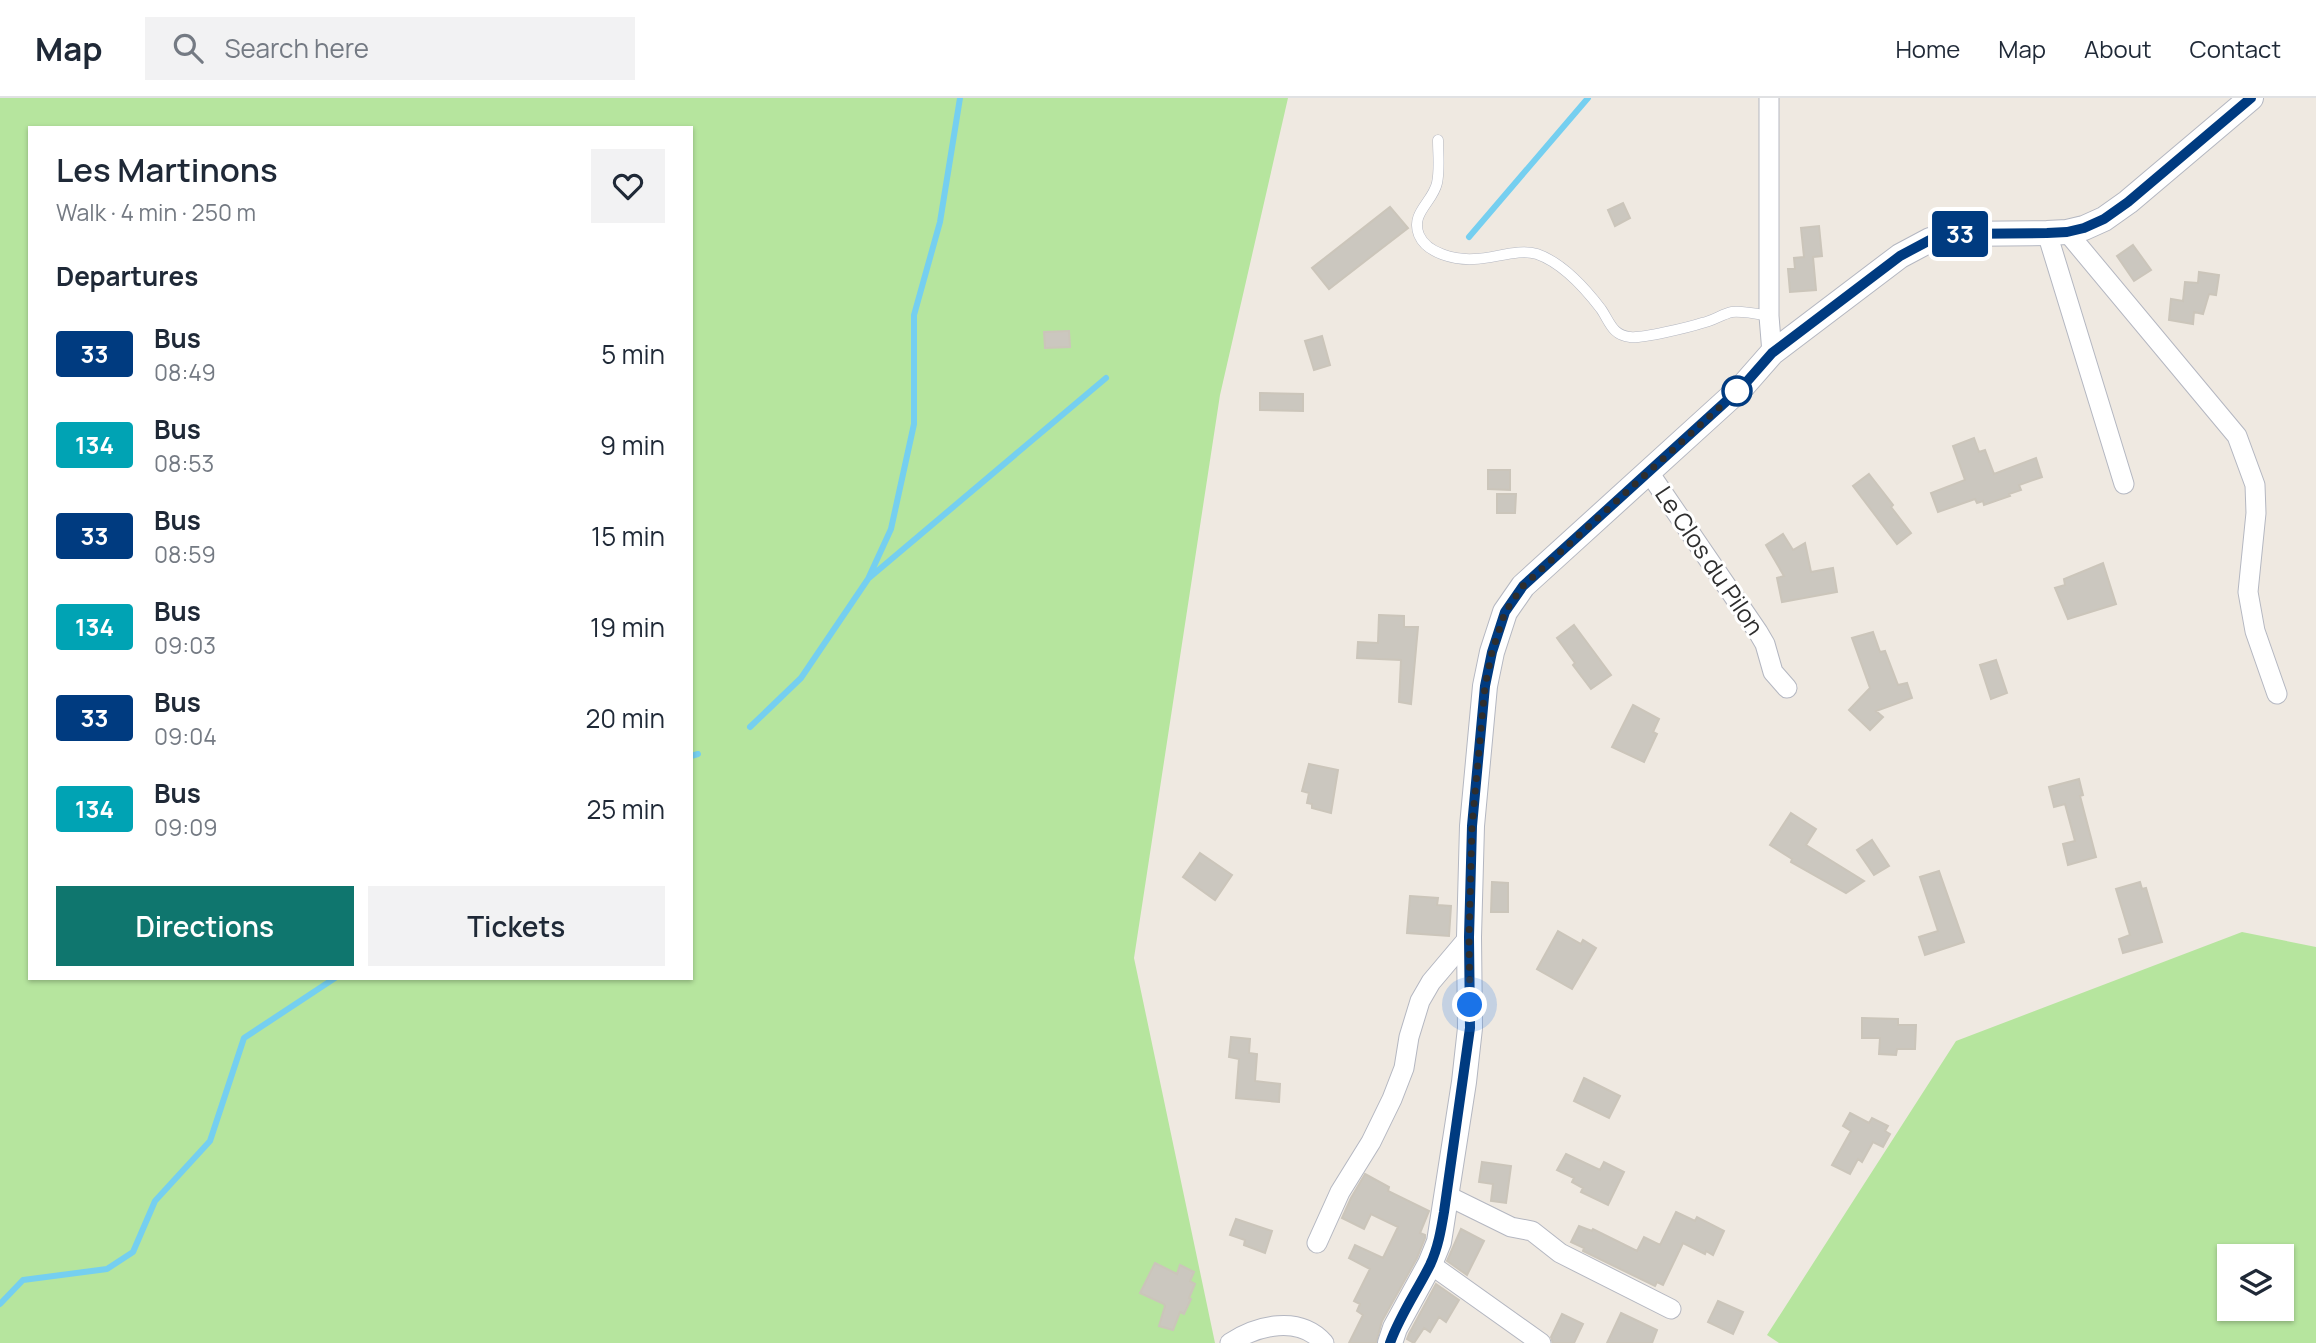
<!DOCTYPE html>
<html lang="en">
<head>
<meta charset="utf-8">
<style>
	body { margin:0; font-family:Manrope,sans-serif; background:#f2f2f3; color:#1f2937; height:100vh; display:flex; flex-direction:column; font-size:26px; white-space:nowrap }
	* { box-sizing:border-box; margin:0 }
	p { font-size:23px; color:#747a83 }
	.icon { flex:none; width:38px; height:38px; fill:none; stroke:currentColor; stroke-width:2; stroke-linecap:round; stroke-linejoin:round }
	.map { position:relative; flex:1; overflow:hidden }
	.sheet { position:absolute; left:28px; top:28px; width:665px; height:854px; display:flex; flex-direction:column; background:#fff; border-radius:0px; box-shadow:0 2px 5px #0004 }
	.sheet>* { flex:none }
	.badge { padding:0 14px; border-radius:5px; font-size:24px; line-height:46px }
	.fabs { position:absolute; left:2217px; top:1146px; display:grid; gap:14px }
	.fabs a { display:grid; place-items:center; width:77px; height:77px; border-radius:0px; background:#fff; box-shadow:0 2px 5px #0004; font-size:35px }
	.you { position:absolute; width:35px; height:35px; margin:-18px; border:5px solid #fff; border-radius:50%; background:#1a73e8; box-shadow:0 0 0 10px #1a73e833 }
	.map>.badge { position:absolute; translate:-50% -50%; box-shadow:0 0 0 4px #fff }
	h2 { padding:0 28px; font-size:26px; line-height:63px }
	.round { display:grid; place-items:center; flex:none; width:74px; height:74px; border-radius:0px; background:#f2f2f3 }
	.overview { display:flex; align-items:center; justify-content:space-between; height:119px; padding:0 28px }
	h1 { font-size:33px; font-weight:600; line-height:52px }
	.action { display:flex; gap:14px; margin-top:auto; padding:14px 28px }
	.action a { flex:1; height:80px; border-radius:0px; background:#0f766e; color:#fff; font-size:28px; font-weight:600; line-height:80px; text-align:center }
	.action a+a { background:#f2f2f3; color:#1f2937 }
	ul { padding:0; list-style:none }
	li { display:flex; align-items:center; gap:21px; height:91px; padding:0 28px }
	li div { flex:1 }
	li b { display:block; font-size:26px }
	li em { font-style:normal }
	li .badge { min-width:77px; font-weight:700; text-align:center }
	header { display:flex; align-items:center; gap:42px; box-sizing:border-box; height:98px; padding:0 35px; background:#fff; border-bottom:2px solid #e0e1e3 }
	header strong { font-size:33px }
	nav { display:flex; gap:38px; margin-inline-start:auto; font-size:24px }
	.search { width:490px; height:63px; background:#f2f2f3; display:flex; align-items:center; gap:18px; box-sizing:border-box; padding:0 24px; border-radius:0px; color:#747a83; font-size:26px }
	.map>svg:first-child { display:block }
</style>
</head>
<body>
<header>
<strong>Map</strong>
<div class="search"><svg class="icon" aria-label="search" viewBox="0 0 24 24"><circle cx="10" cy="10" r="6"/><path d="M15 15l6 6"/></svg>Search here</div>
<nav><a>Home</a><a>Map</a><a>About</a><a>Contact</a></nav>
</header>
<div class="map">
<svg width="2316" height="1245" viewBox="0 0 2316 1245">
	<rect width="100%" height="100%" fill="#efe9e1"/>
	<!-- green -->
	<path fill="#b6e59e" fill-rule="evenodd" d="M 0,0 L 1288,0 L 1220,297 L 1134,860 L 1215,1245 L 0,1245 ZM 30,30 L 691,30 L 691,880 L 30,880 Z
		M 2242,834 L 2316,849 L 2316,1245 L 1779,1245 L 1767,1237 L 1956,943 ZM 2230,1158 L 2282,1158 L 2282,1211 L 2230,1211 Z"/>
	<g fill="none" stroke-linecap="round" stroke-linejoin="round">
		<!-- stream -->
		<path stroke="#75cff0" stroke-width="6" d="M 1469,139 L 1588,0
			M 869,480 L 1106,280
			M 750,629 L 801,580 L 868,481 L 891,431 L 914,326 L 914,217 L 940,124 L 960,0
			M 691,658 L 698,656
			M 0,1206 L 23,1182 L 107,1171 L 133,1154 L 155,1103 L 210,1043 L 244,940 L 335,880"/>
	</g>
	<!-- building -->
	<path fill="#cbc7bf" stroke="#cbc5ba" stroke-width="2" d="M 1623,105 L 1630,120 L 1615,128 L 1608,112 Z
		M 1390,109 L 1408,130 L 1329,191 L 1312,170 Z
		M 1819,128 L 1822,158 L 1813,159 L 1816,192 L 1790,194 L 1788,171 L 1795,171 L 1794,160 L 1804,159 L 1801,130 Z
		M 2133,147 L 2151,172 L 2134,183 L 2117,158 Z
		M 2199,174 L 2219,177 L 2216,197 L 2209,196 L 2203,216 L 2194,214 L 2193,226 L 2169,222 L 2171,201 L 2183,203 L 2185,184 L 2198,185 Z
		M 1069,233 L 1070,249 L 1045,250 L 1044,234 Z
		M 1322,238 L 1330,267 L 1314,272 L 1305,243 Z
		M 1260,295 L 1303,296 L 1303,313 L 1260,312 Z
		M 1974,340 L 1979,354 L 1985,352 L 1994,376 L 2036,360 L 2042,379 L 2019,387 L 2021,392 L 2009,396 L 2010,398 L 1984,407 L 1983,403 L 1977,405 L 1975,401 L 1938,414 L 1931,395 L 1965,382 L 1953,348 Z
		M 1488,372 L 1510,372 L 1510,392 L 1488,391 Z
		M 1869,376 L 1893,407 L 1891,409 L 1911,435 L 1897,446 L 1853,388 Z
		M 1497,396 L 1516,396 L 1515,415 L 1497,415 Z
		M 1783,436 L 1793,452 L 1805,445 L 1811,474 L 1833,470 L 1837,494 L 1782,504 L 1777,480 L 1784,478 L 1766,447 Z
		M 2103,465 L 2116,506 L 2068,521 L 2055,490 L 2065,487 L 2064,481 Z
		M 1379,517 L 1404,518 L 1404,529 L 1418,529 L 1411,606 L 1399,604 L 1401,562 L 1357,560 L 1358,544 L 1378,545 Z
		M 1574,527 L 1611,577 L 1591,591 L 1573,567 L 1575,565 L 1557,540 Z
		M 1873,534 L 1880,554 L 1885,553 L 1898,587 L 1907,585 L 1912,600 L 1876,613 L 1883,619 L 1870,632 L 1849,612 L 1870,590 L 1852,540 Z
		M 1996,562 L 2007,595 L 1991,601 L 1980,567 Z
		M 1633,607 L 1659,621 L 1653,634 L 1657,636 L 1644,664 L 1612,649 Z
		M 1309,666 L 1338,672 L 1331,715 L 1312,710 L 1312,706 L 1307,705 L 1309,695 L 1302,693 Z
		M 2079,681 L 2083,697 L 2080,698 L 2096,759 L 2068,767 L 2063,746 L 2075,743 L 2065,706 L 2054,709 L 2049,689 Z
		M 1791,715 L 1816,731 L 1806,747 L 1864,783 L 1846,795 L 1791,764 L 1792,761 L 1770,747 Z
		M 1872,742 L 1889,768 L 1874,777 L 1857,752 Z
		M 1200,755 L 1232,777 L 1215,802 L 1183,779 Z
		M 1939,773 L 1964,844 L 1925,857 L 1919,839 L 1938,833 L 1920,779 Z
		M 1492,784 L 1508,785 L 1508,814 L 1491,814 Z
		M 2140,784 L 2142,791 L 2146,790 L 2162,844 L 2123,855 L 2119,841 L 2130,837 L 2116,791 Z
		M 1410,798 L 1438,800 L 1437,807 L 1451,808 L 1449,838 L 1407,835 Z
		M 1558,833 L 1581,846 L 1583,842 L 1596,850 L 1572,891 L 1537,871 Z
		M 1862,920 L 1898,921 L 1898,927 L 1916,927 L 1915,951 L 1897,951 L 1896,957 L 1879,956 L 1880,940 L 1862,940 Z
		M 1231,939 L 1250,941 L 1249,955 L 1257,956 L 1255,983 L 1280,986 L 1279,1004 L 1236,1000 L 1239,961 L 1229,959 Z
		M 1584,980 L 1620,998 L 1609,1020 L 1574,1003 Z
		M 1850,1015 L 1869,1025 L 1872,1020 L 1888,1028 L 1885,1033 L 1890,1036 L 1883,1049 L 1873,1044 L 1862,1064 L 1858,1061 L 1850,1076 L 1832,1067 L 1851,1033 L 1843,1028 Z
		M 1566,1056 L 1600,1072 L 1604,1064 L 1624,1074 L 1608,1107 L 1581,1094 L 1583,1090 L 1572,1084 L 1574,1080 L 1557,1072 Z
		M 1482,1064 L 1511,1068 L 1506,1105 L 1491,1103 L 1493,1086 L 1479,1084 Z
		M 1365,1076 L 1389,1089 L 1388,1093 L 1429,1113 L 1420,1135 L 1425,1137 L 1425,1140 L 1417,1160 L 1382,1223 L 1376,1245 L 1349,1245 L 1363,1217 L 1357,1213 L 1360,1206 L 1354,1203 L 1370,1171 L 1349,1160 L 1355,1147 L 1383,1160 L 1398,1129 L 1371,1116 L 1364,1131 L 1342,1120 L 1351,1100 Z
		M 1676,1114 L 1695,1123 L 1697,1119 L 1724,1133 L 1713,1157 L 1706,1153 L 1705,1156 L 1683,1145 L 1663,1187 L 1657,1184 L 1655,1188 L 1583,1153 L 1584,1150 L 1571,1144 L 1579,1128 L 1592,1133 L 1593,1131 L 1637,1153 L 1644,1139 L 1660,1147 Z
		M 1236,1121 L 1272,1133 L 1265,1155 L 1244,1147 L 1245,1142 L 1230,1137 Z
		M 1461,1131 L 1484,1143 L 1467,1177 L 1447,1163 Z
		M 1155,1165 L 1177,1176 L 1180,1167 L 1194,1174 L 1190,1183 L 1195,1186 L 1189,1200 L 1191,1201 L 1184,1216 L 1180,1214 L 1173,1232 L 1159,1228 L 1165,1208 L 1164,1206 L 1140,1195 Z
		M 1436,1186 L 1459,1202 L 1446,1224 L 1439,1219 L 1430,1234 L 1424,1230 L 1414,1245 L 1407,1241 L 1409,1236 Z
		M 1718,1203 L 1743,1214 L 1733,1236 L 1708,1224 Z
		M 1621,1215 L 1657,1232 L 1652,1245 L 1607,1245 Z
		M 1562,1216 L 1583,1226 L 1574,1245 L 1553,1245 L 1551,1239 Z"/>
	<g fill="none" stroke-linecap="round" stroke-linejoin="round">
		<!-- service casing -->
		<g stroke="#b4b7c1" stroke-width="11">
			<path id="service" d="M 1438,42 C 1438,56 1440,71 1437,85 C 1433,104 1410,115 1419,137 C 1427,156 1456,162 1474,161 C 1494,161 1518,150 1537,156 C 1563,165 1585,190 1601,211 C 1610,224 1612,237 1630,239 C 1640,241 1690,229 1702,225 C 1713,223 1722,216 1732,214 C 1744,213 1758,216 1769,218"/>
		</g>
		<!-- minor casing -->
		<g stroke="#b4b7c1" stroke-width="21">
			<path id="minor" d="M 1769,0 L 1769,218 L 1772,255
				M 2067,134 L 2237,338 L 2255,387 L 2256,415 L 2248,494 L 2255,533 L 2277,596
				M 2047,135 L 2124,386
				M 1648,373 L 1758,534 L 1765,546 L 1773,574 L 1787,590
				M 1446,1097 L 1511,1129 L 1532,1133 L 1560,1155 L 1671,1211
				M 1317,1145 L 1340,1094 L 1371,1044 L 1392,1001 L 1404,970 L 1409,939 L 1420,903 L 1431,884 L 1469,839
				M 1430,1166 L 1541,1245
				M 1230,1245 C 1258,1227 1299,1217 1324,1245"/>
		</g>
		<!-- tertiary casing -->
		<g stroke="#b4b7c1" stroke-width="26">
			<path id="tertiary" d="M 1390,1245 L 1395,1230 L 1430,1166 L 1439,1144 L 1464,984 L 1470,930 L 1469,839 L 1472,728 L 1485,588 L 1492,554 L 1505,514 L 1523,488 L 1743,288 L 1772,255 L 1900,158 L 1930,142 L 1952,136 L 2047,135 L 2067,134 L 2084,130 L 2104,121 L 2128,104 L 2251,0"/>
		</g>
		<!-- service -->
		<use href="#service" stroke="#fff" stroke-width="10"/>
		<!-- minor -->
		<use href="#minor" stroke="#fff" stroke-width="19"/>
		<!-- tertiary -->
		<use href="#tertiary" stroke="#fff" stroke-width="24"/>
	</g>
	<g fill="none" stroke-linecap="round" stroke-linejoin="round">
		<!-- line casing -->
		<g stroke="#fff" stroke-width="16">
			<path id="line" d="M 1390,1245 C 1400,1217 1417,1193 1430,1167 C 1438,1150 1441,1132 1444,1114 L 1470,930 L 1469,839 L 1472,728 L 1485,588 L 1492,554 L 1505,514 L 1523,488 L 1743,288 L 1772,255 L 1900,158 L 1930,142 L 1952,136 L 2047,135 L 2067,134 L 2084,130 L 2104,121 L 2128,104 L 2251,0"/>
		</g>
		<!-- line -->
		<use href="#line" stroke="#003b80" stroke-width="10"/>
		<!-- walk -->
		<path stroke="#2e2e2e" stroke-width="7" stroke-dasharray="0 12.6" d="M 1470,907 L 1469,839 L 1472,728 L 1485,588 L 1492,554 L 1505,514 L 1523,488 L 1743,288 L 1737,293"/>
	</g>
	<!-- markers -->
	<circle fill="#fff" stroke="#003b80" stroke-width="3.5" cx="1737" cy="293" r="14"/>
	<g text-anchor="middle" stroke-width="6" stroke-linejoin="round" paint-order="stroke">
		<!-- street labels -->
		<g font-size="24" fill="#2e2e2e" stroke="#fff">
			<text transform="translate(1709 463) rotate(56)" y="8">Le Clos du Pilon</text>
		</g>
	</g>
</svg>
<div class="fabs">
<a><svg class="icon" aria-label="layers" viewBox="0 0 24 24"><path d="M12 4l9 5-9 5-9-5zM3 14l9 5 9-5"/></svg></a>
</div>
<div class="you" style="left:1470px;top:907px"></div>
<b class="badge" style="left:1960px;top:136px;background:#003b80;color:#fff">33</b>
<section class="sheet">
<div class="overview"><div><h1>Les Martinons</h1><p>Walk · 4 min · 250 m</p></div><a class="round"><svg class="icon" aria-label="heart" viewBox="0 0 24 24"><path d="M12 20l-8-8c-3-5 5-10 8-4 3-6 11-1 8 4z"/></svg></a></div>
<h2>Departures</h2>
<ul>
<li><span class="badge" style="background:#003b80;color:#fff">33</span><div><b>Bus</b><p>08:49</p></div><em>5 min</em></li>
<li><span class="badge" style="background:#00a3b4;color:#fff">134</span><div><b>Bus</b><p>08:53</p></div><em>9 min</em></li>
<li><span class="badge" style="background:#003b80;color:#fff">33</span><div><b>Bus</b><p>08:59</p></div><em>15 min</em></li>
<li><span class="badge" style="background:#00a3b4;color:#fff">134</span><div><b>Bus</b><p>09:03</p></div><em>19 min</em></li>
<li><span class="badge" style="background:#003b80;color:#fff">33</span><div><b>Bus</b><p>09:04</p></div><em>20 min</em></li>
<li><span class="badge" style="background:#00a3b4;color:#fff">134</span><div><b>Bus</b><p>09:09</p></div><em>25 min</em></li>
</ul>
<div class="action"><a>Directions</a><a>Tickets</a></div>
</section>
</div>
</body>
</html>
